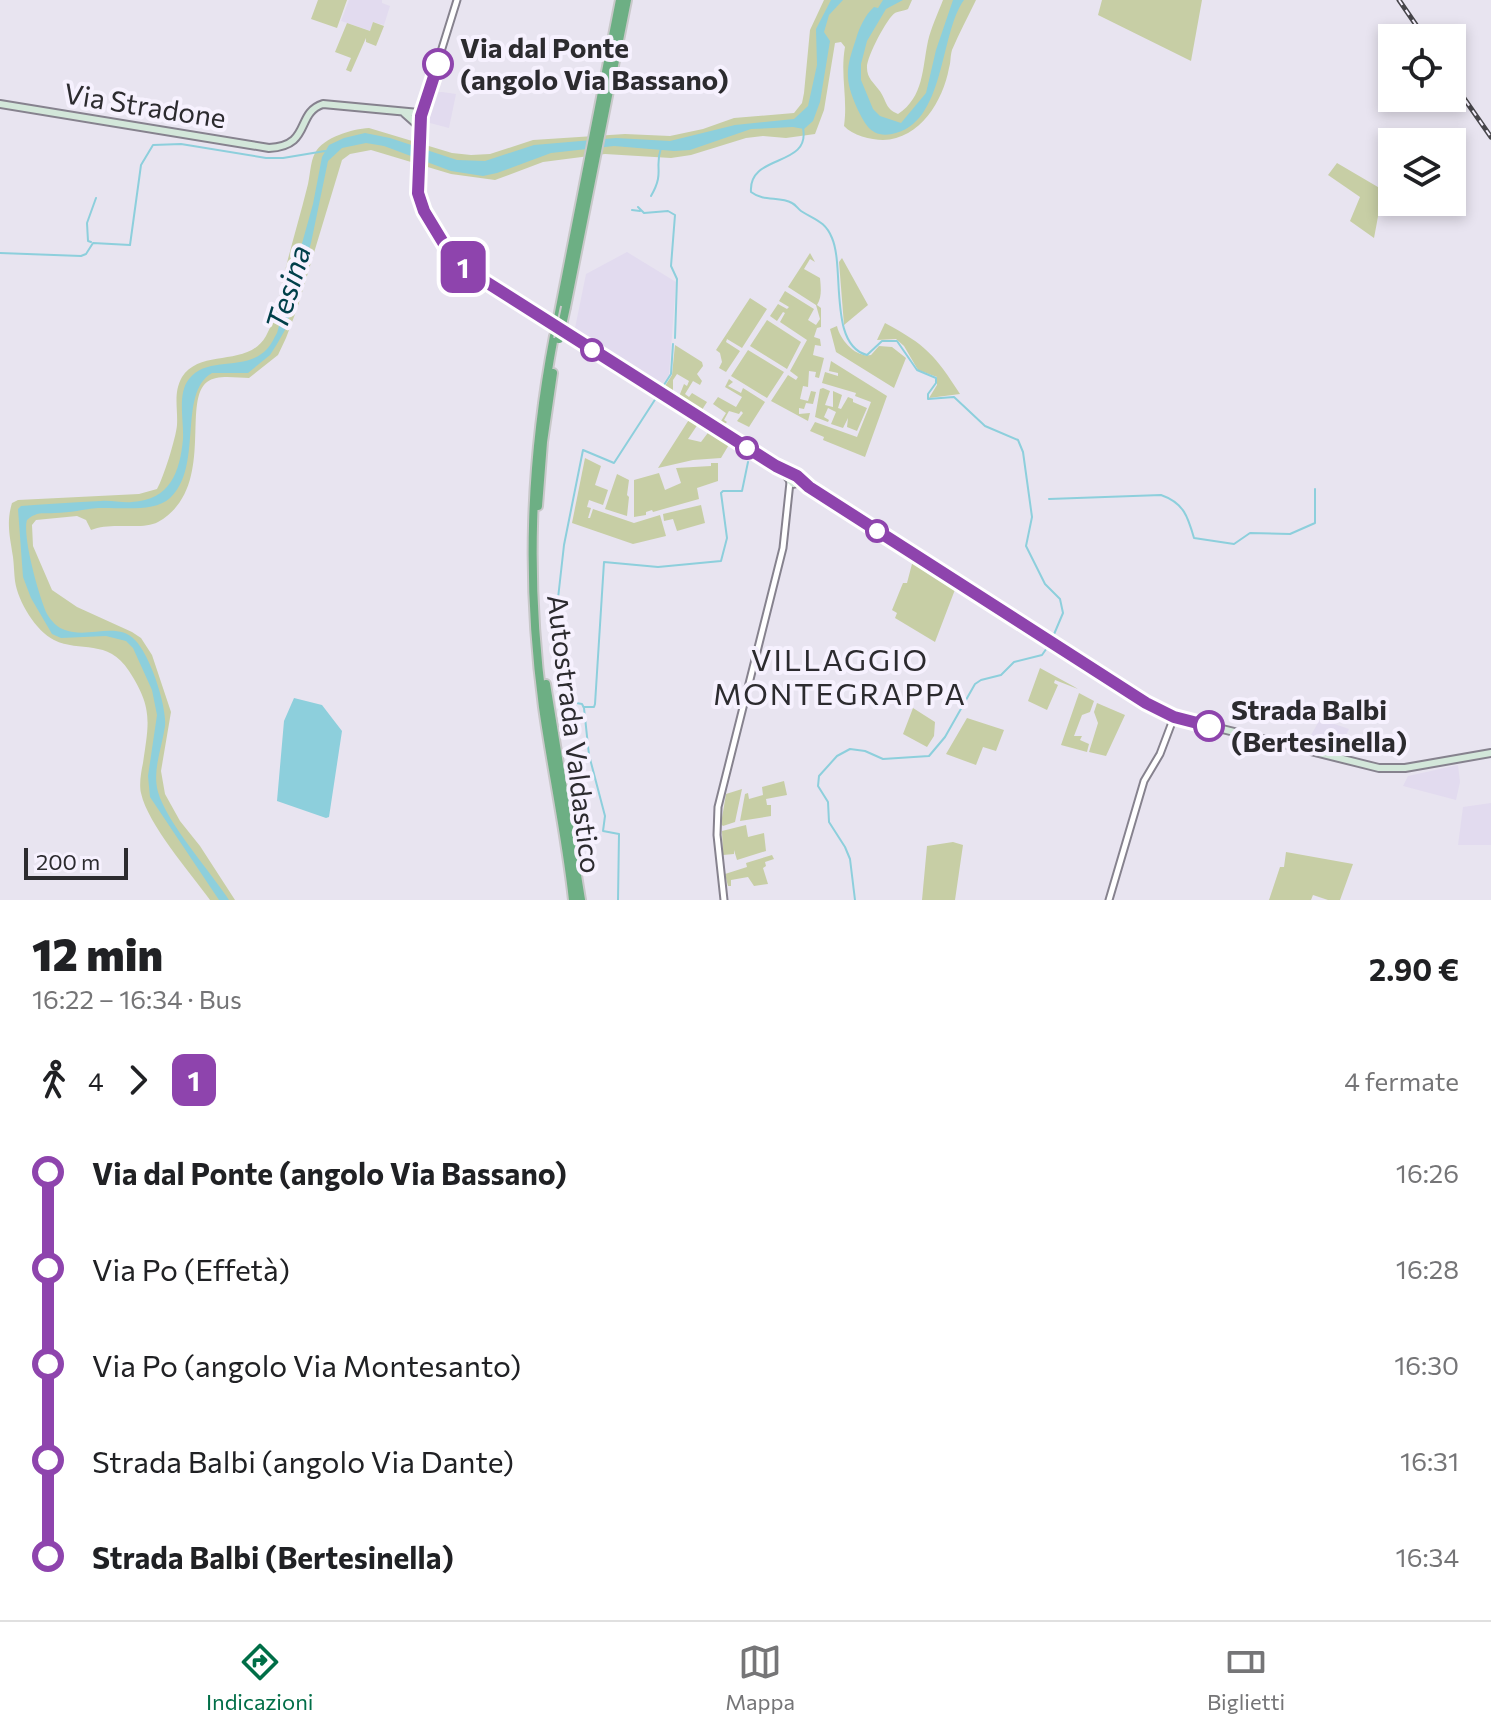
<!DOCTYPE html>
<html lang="it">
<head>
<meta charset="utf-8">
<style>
	body { margin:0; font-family:Commissioner,sans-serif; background:#f2f2f2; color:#202124; height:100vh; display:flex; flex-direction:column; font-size:30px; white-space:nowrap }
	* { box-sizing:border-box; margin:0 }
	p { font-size:26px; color:#757577 }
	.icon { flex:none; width:44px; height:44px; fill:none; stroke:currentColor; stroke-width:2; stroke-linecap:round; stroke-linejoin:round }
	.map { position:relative; height:900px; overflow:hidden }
	.side { display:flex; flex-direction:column; background:#fff; flex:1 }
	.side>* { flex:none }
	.badge { padding:0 16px; border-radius:12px; font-size:28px; line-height:52px }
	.fabs { position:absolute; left:1378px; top:24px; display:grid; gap:16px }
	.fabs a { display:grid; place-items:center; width:88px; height:88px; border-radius:0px; background:#fff; box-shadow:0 4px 12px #0003; font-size:40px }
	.scale { position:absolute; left:24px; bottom:20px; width:104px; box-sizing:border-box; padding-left:8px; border:4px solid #2c2b2f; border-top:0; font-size:22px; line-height:28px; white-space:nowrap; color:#2c2b2f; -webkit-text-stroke:6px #f6f1fe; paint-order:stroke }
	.map>.badge { position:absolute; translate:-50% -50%; box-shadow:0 0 0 4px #fff }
	.legs { display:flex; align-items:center; gap:12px; height:88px; padding:0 32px; font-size:26px }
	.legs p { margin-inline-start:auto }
	.headline { display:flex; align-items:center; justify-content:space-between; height:136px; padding:0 32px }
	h1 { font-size:44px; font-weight:800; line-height:60px }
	ul { padding:0 32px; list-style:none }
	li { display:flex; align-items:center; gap:28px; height:96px; font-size:30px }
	li i { display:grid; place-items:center; width:12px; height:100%; margin:0 10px; background:currentColor }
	li i::after { content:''; width:20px; height:20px; margin:-10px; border:6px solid; border-radius:50%; background:#fff }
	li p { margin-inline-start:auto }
	li:first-child i { background:linear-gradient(#0000 50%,currentColor 0) }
	li:last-child i { background:linear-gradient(currentColor 50%,#0000 0) }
	.tabs { display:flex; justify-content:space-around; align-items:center; height:112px; border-top:2px solid #e0e0e0; background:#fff; font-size:22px; color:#757577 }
	.tabs a { display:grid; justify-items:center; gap:4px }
	.tabs .selected { color:#006e47 }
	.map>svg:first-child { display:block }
</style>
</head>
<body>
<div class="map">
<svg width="1491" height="900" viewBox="0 0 1491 900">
	<rect width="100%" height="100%" fill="#e8e4f0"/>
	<!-- built -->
	<path fill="#e2dbef" d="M 349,0 L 382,0 L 382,3 L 390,6 L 384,25 L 373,22 L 371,31 L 341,21 Z
		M 442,92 L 456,94 L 449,128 L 426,122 L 427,118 L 424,117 L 431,93 Z
		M 627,252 L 676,282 L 669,375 L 660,388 L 623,364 L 623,362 L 574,333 L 586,274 Z
		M 1320,719 L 1349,729 L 1338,752 L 1305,746 Z
		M 1458,765 L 1460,782 L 1456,800 L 1403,786 L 1408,776 Z
		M 1491,803 L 1491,845 L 1458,845 L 1463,807 Z"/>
	<!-- green -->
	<path fill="#c7cea5" d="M 318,0 L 347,0 L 337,28 L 311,19 Z
		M 824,0 L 912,0 L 908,9 C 906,10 897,12 895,13 C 887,18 866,58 867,68 C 867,78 874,83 879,90 C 887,100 884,108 898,114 C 924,97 922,69 928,41 C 931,28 938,13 943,0 L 976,0 C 968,17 959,33 952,50 C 950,57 951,62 949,68 C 943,101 920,139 883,140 C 871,140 852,135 844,126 C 848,98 840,75 845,47 L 841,42 L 835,43 L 824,110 L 815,134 L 786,138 L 763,136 L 746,138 L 691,155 L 671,158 L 605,154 L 543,162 L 495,180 L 451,174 L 371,150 L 350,154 L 342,160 L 297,309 L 286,338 L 278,355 L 249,378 C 237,378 217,374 207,382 C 181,402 217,489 158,522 C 141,531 112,521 91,530 L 86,520 L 77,516 L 36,520 L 32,525 L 33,546 L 52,590 L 77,607 L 132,632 L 141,638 L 152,655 L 171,712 L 161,771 L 165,794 L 180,821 L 200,846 L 235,900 L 210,900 C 190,872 148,825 141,793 C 139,785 141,772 143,763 C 149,722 153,708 129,671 C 108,638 80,653 54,640 C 36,631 18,602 15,581 C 14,573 14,565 13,557 C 10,537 6,523 12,503 L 18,500 L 139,494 L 157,489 C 163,479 176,438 177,425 C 178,408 173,393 182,377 C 201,348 248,368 266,336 C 279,313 281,284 288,259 C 294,236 301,212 307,188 C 310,178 310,162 315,153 C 324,137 352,129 369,128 L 452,153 L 471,155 L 490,154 L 533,140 L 625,134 L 670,136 L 703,129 L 734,118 L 794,113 L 802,103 L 804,93 L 810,30 Z
		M 1102,0 L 1202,0 L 1191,61 L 1098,15 Z
		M 373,22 L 384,26 L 376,46 L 366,42 L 366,38 L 351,72 L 346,70 L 351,58 L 335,52 L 347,23 L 370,31 Z
		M 1337,163 L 1383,190 L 1374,238 L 1350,221 L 1360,197 L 1328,175 Z
		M 810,253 L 815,262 L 810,259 L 804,269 L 820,278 C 821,288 822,297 817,305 L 821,308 L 821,327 L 817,328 L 814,337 L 820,339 L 821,346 L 815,345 L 813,355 L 824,358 L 819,378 L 815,377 L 816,372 L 809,371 L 808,387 L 803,386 L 800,399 L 808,401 L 811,391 L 816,392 L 813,404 L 806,403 L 804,409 L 799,408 L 799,414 L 810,413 L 808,421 L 771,401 L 788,375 L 796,380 L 798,377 L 790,371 L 807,340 L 780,322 L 785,313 L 783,312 L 777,321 L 770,316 L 778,304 L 787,309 L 789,307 L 779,301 L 785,291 L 814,309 L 808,320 L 816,325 L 820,319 L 816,305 L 788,287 Z
		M 842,258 L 868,305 L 844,325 L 839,262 Z
		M 750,298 L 767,309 L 742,348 L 727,339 L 726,342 L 740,351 L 726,372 L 719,368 L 722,362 L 720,353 L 716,350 Z
		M 767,320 L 801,342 L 787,369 L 750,346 Z
		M 885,323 C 926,345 935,355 960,394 L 929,398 L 937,385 L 937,377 L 918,370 L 904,346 L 896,339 L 877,340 Z
		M 837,326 C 840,340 856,358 871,355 L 879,346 L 892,347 L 906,358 L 894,388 L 836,352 L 830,329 Z
		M 675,345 L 702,362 L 703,366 L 697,374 L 702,381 L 700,385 L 693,381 L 685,394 L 689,397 L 692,393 L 707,402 L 700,413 L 678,399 L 684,384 L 687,386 L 689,381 L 677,374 L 673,380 L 673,396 L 663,389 L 672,375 Z
		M 748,350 L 784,372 L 767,398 L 731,376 Z
		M 831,361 L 887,396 L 865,457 L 823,440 L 824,437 L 810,431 L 815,422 L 857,437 L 871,402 L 855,396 L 856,393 L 822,383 L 825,372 L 838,376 L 838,373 L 829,371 Z
		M 729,379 L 733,382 L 728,386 L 741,393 L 743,388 L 765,402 L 749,427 L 737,421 L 743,413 L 741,411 L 739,414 L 729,411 L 724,420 L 727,422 L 725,424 L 721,421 L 726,413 L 713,404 L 718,397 L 736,407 L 742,397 L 725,387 Z
		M 823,388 L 830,391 L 825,405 L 833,407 L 833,391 L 842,395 L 838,408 L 841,409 L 848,397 L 853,399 L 853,402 L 867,408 L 857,431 L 847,427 L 848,418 L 843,428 L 831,424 L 836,412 L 828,408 L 824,417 L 829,420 L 828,422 L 815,417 L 820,389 Z
		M 690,418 L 698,424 L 688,439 L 701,442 L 710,430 L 730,443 L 721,458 L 693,460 L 658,468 Z
		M 585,458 L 601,466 L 595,485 L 608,490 L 603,505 L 589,500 L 587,507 L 591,508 L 588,518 L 590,518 L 593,509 L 634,523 L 660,515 L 666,536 L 633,544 L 572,523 Z
		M 711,463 L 718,463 L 718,481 L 697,488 L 699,499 L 653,512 L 652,510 L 646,512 L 646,515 L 634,517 L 634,480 L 659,473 L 665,490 L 681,483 L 676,468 L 711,466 Z
		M 617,474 L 629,480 L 627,495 L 629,497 L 627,516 L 605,509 Z
		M 701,505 L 705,523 L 677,531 L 673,519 L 664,521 L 663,514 Z
		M 913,560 L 956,587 L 935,642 L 895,618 L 897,613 L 892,610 L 903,583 L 907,583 Z
		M 1040,668 L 1073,686 L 1078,689 L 1055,680 L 1054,683 L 1058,685 L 1047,710 L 1028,701 Z
		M 1079,693 L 1094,701 L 1090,712 L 1082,715 L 1074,736 L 1082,736 L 1080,740 L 1089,744 L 1087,752 L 1061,745 Z
		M 1097,703 L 1125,715 L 1106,756 L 1089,752 L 1098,723 L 1094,712 Z
		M 913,708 L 935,722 L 934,736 L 927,747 L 903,734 Z
		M 967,718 L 1004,730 L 996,751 L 983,747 L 976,765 L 946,754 Z
		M 784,781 L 787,795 L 766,799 L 767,805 L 771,805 L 771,816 L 740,821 L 745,794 L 748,793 L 749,799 L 763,795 L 762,787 Z
		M 742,789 L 735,822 L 723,826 L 721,824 L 726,794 Z
		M 746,825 L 748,837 L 764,833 L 766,851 L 737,860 L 734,850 L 734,854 L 723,855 L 722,831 Z
		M 953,842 L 963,845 L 955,900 L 922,900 L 927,846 Z
		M 1286,852 L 1353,864 L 1340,900 L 1328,900 L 1313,895 L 1311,900 L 1269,900 L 1280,867 L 1284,867 Z
		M 772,855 L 774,859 L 765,862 L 766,866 L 763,868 L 768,884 L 754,886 L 748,877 L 731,880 L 731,886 L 728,886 L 725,874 L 747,867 L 746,863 Z"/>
	<!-- water -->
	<path fill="#8dcfdc" d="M 831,0 L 843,0 L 829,15 L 824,32 L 830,41 L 820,102 L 813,121 L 804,129 L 793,127 L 751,129 L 690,150 L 674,151 L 614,146 L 551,153 L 497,173 L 483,176 L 451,171 L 384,146 L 366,143 L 342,148 L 328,161 L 311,243 L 285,330 L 277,344 L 270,355 L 248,373 L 212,373 C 177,393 204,467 170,498 C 154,513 118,507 98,508 C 84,509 70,513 55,513 C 43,514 37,511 27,520 C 22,536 39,597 47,614 C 51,621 58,628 65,630 C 88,639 117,621 135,640 C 150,655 167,706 165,726 C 162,748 152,770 158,792 C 167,823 210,871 229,900 L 219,900 L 150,797 L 148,776 L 157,715 L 152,690 L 133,648 L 126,641 L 106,636 L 61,638 L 52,634 L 31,598 L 23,577 L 18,509 L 21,506 C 48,504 75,502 101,501 C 111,500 122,503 132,502 C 170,500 180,472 183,439 C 184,421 177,394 189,379 C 207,355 246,372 267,349 C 271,345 274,338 277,333 L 313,204 L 322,157 L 329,145 L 344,138 L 365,133 L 390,138 L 457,160 L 485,161 L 534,145 L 616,138 L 670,141 L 735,125 L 794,119 L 808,106 L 817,65 L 816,29 Z
		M 883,0 L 903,0 L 886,9 L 867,41 L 861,64 L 861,80 L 873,109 L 880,116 L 901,123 L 926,93 L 936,50 L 953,0 L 964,0 C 939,34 946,124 892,134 C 871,138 865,124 857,108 C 844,78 846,69 856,39 C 859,28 865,15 874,7 L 878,8 Z
		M 294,698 L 322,705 L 342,731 L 329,817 L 326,818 L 277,801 L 284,721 Z"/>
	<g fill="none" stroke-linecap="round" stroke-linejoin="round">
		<!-- stream -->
		<path stroke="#8dcfdc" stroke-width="2" d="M 803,128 C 811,168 748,153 751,192 C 764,202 779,196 792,203 C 796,205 798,209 801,211 C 815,220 825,221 832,238 C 845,268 828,345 867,355 L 882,341 L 897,341 L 917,370 L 936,378 L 936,383 L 928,394 L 928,399 L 954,397 L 985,426 L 1018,440 L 1023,452 L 1032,517 L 1026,546 L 1045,584 L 1060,599 L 1063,613 L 1052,639
			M 651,196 C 665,172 654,168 661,148
			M 638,207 L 644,213 L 668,211 L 675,215 L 671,266 L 677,279 L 675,338
			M 632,210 L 640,211
			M 91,242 L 88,241 L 87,223 L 96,198
			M 0,253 L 81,256 L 86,254 L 93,243 L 130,245 L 141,165 L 153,145 L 181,144 L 266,158 L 283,158 L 325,151
			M 662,388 L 671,374 L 673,344
			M 705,425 L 724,437
			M 1049,499 L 1161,495 C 1184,503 1188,517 1194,538 L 1234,544 L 1250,533 L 1290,534 L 1315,523 L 1315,489
			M 584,707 L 594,707 L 595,704 L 604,562 L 658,567 L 721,561 L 727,538 L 721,493 L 723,491 L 742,491 L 748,462
			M 618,900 L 619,834 L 603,831 L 605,816 L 589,755 L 584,708 L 582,704 L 565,701 L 563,697 L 555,645 L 555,625 L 564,545 L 583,450 L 614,463 L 658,395 L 697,420
			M 855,900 L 850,859 L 845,847 L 829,822 L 828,802 L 818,786 L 819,776 L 837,756 L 850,749 L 865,751 L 883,759 L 929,756 L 945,737 L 975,684 L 981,680 L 1001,675 L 1014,662 L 1042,655 L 1049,645"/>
		<!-- tertiary casing -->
		<g stroke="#86828e" stroke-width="9">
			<path id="tertiary" d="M 421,116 L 457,0
				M 724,900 L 717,835 L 718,807 L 783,548 L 790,482
				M 1109,900 L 1144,781 L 1160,754 L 1174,717"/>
		</g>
		<!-- secondary casing -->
		<g stroke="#86828e" stroke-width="10">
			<path id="secondary" d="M 0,104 L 269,148 C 312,146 295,113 323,104 L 419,113 L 421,118 L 419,199 L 447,249 L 464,268 L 793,476
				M 403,112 L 421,128
				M 785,474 L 793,484 L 797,483 L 799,479 L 794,476 L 790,481
				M 799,478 L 809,487 L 1146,703 L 1174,717 L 1379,768 L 1405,768 L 1491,753"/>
		</g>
		<!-- motorway casing -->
		<g stroke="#c8c8c9" stroke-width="12">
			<path id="motorway" d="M 566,307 L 627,0
				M 557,323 L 620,0
				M 554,336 C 530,462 526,579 543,707 C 552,771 566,835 573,900
				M 538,506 L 543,442 L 553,373
				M 546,684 L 581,900"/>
		</g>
		<!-- tertiary -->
		<use href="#tertiary" stroke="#fff" stroke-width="5"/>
		<!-- secondary -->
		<use href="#secondary" stroke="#d3e7da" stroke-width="6"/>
		<!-- motorway -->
		<use href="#motorway" stroke="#6daf84" stroke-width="8"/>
		<!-- rail casing -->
		<g stroke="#47464b" stroke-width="5">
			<path id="rail" d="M 1399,0 L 1425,38
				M 1452,81 L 1491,137"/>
		</g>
		<!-- rail -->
		<use href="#rail" stroke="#f6f1fe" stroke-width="2" stroke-dasharray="6" stroke-linecap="butt"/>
		<!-- motorway-bridge casing -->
		<g stroke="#c8c8c9" stroke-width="12" stroke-linecap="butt">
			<path id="motorway-bridge" d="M 559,339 L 566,307"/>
		</g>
		<!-- motorway-bridge -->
		<use href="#motorway-bridge" stroke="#6daf84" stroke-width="8"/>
	</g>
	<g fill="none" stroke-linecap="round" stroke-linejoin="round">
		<!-- line-1 casing -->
		<g stroke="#fff" stroke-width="18">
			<path id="line-1" d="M 438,64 L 421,116 L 418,193 L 424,211 L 447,249 L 464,268 L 776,466 L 797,476 L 809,487 L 1146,703 L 1174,717 L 1209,726"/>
		</g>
		<!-- line-1 -->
		<use href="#line-1" stroke="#8e44ad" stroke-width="12"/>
	</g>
	<!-- markers -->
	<g fill="#fff" stroke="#8e44ad" stroke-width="4">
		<circle cx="438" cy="64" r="14"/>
		<circle cx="592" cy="350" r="10"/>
		<circle cx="747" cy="448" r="10"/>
		<circle cx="877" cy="531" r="10"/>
		<circle cx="1209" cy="726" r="14"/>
	</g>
	<g text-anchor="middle" stroke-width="8" stroke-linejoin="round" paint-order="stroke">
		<!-- stop labels -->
		<g font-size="28" font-weight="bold" fill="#2c2b2f" stroke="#f6f1fe" text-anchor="start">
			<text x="460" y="58">Via dal Ponte<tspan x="460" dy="32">(angolo Via Bassano)</tspan></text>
			<text x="1231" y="720">Strada Balbi<tspan x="1231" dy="32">(Bertesinella)</tspan></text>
		</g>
		<!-- street labels -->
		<g font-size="28" fill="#2c2b2f" stroke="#f6f1fe">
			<text transform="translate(145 106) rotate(9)" y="10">Via Stradone</text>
			<text transform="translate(574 734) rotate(83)" y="10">Autostrada Valdastico</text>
		</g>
		<!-- water labels -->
		<g font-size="30" font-style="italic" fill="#00404a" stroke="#f6f1fe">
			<text transform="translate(289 288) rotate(-73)" y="10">Tesina</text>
		</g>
		<!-- neighbourhood labels -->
		<g font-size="30" letter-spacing="2" fill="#2c2b2f" stroke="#f6f1fe">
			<text x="840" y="671">VILLAGGIO<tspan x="840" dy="34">MONTEGRAPPA</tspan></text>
		</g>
	</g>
</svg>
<div class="fabs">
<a><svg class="icon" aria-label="locate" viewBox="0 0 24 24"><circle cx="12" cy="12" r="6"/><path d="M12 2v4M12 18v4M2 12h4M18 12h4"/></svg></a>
<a><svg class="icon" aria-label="layers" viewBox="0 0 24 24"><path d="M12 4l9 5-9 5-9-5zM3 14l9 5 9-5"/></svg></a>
</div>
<div class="scale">200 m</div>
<b class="badge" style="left:463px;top:267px;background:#8e44ad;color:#fff">1</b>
</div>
<section class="side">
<div class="headline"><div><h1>12 min</h1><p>16:22 – 16:34 · Bus</p></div><b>2.90 €</b></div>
<div class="legs"><svg class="icon" aria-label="walk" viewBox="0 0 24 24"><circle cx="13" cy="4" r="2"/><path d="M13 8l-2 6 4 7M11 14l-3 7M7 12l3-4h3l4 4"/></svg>4<svg class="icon" aria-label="forward" viewBox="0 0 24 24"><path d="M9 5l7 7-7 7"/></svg><b class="badge" style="background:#8e44ad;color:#fff">1</b><p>4 fermate</p></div>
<ul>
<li><i style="color:#8e44ad"></i><b>Via dal Ponte (angolo Via Bassano)</b><p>16:26</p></li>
<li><i style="color:#8e44ad"></i><span>Via Po (Effetà)</span><p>16:28</p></li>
<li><i style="color:#8e44ad"></i><span>Via Po (angolo Via Montesanto)</span><p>16:30</p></li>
<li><i style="color:#8e44ad"></i><span>Strada Balbi (angolo Via Dante)</span><p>16:31</p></li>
<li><i style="color:#8e44ad"></i><b>Strada Balbi (Bertesinella)</b><p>16:34</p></li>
</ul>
</section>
<nav class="tabs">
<a class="selected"><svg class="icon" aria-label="directions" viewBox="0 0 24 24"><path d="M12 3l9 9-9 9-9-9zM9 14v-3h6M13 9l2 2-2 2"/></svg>Indicazioni</a>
<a><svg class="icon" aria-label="map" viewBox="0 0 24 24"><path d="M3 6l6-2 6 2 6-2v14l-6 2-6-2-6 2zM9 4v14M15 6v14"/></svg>Mappa</a>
<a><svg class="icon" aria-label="tickets" viewBox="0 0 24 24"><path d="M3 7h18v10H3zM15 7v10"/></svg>Biglietti</a>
</nav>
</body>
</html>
